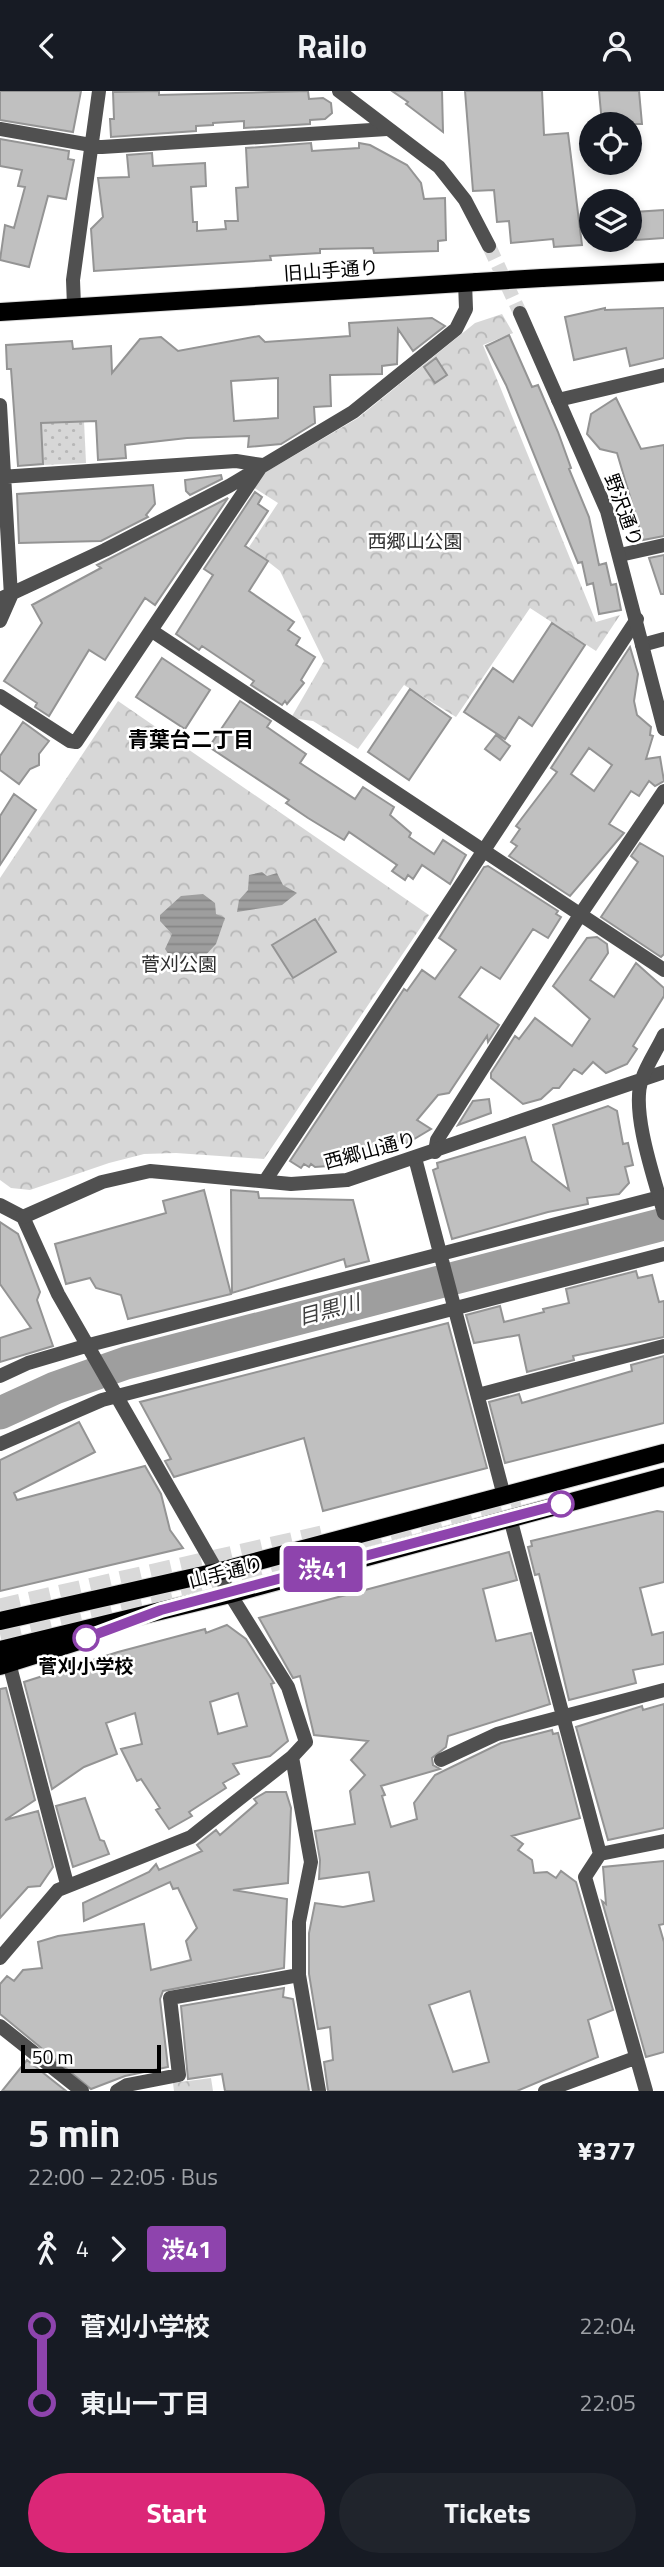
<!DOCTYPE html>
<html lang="en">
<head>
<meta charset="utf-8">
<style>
	body { margin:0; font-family:"Titillium Web","Noto Sans JP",sans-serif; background:#20242c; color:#f1f3f6; height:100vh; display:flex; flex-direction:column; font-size:26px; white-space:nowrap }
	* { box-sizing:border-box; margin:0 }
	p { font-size:23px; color:#9ea1a6 }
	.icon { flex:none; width:38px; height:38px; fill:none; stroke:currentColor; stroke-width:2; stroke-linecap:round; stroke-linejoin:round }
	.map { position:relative; height:2000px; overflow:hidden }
	.side { display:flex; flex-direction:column; background:#171b24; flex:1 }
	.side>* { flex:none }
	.badge { padding:0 14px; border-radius:5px; font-size:24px; line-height:46px }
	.buttons { position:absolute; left:579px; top:21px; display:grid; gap:14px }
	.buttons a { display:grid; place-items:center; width:63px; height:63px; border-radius:50%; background:#171b24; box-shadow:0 4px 10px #0003; font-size:35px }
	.scale { position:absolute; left:21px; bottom:18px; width:140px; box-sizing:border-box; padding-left:7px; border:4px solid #000; border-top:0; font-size:19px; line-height:24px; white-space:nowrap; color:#000; -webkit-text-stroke:5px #fff; paint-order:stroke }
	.map>.badge { position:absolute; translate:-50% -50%; box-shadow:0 0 0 4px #fff }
	.legs { display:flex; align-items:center; gap:10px; height:77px; padding:0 28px; font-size:23px }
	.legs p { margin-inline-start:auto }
	.overview { display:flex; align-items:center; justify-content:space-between; height:119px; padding:0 28px }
	h1 { font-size:38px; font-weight:700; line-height:52px }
	.action { display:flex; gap:14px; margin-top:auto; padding:14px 28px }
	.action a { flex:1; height:80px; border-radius:42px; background:#db2777; color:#fff; font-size:28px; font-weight:700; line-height:80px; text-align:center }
	.action a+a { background:#20242c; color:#f1f3f6 }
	ul { padding:0 28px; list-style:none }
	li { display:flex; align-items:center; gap:24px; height:77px; font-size:26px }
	li i { display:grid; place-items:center; width:10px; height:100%; margin:0 9px; background:currentColor }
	li i::after { content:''; width:18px; height:18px; margin:-9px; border:5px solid; border-radius:50%; background:#171b24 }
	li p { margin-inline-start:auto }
	li:first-child i { background:linear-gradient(#0000 50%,currentColor 0) }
	li:last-child i { background:linear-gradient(currentColor 50%,#0000 0) }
	header { display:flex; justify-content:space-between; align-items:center; height:91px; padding:0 28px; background:#171b24; font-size:32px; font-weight:700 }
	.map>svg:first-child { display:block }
</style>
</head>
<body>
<header><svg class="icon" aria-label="back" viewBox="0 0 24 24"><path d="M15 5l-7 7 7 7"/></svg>Railo<svg class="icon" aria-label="person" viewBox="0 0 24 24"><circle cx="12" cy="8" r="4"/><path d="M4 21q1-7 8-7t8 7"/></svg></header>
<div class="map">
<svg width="664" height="2000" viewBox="0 0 664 2000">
	<defs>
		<pattern id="park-crowns" width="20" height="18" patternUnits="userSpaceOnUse" patternTransform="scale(1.75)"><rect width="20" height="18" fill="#d7d7d7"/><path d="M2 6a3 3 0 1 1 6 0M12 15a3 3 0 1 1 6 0" fill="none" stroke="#b7b7b7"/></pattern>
		<pattern id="garden-dots" width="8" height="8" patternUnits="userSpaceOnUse" patternTransform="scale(1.75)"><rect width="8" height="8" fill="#d7d7d7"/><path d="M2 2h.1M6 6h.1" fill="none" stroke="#b7b7b7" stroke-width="1.8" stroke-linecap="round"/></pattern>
		<pattern id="water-rules" width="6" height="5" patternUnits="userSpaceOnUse" patternTransform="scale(1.75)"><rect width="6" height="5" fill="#9e9e9e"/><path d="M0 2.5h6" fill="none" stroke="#868686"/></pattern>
	</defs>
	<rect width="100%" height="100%" fill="#fff"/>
	<!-- park -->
	<path fill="url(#park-crowns)" d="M 502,223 L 513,242 L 483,254 L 596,531 L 620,524 L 596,560 L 530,517 L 456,626 L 404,594 L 358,658 L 313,630 L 291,627 L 324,570 L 280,480 L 249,456 L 278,412 L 253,396 L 261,384 L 358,327 L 475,232 Z
		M 118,610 L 429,824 L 264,1068 L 176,1062 L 144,1063 L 109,1072 L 30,1099 L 11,1097 L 0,1089 L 0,787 Z
		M 211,1987 L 213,2000 L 174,2000 L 173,1992 Z"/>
	<!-- garden -->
	<path fill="url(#garden-dots)" d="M 84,330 L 86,372 L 43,374 L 41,332 Z"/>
	<!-- water -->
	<path fill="url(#water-rules)" d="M 262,781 L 267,785 L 277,782 L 283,794 L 297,802 L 282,814 L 237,821 L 239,809 L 248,799 L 249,784 Z
		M 203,803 L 215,812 L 216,823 L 225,827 L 216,853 L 202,868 L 196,869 L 191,863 L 175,873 L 165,858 L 172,843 L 160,830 L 160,824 L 181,805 Z"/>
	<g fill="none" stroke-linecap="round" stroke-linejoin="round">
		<!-- river -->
		<path stroke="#9e9e9e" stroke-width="33" d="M 0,1322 L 55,1297 L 126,1272 L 664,1133"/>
	</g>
	<!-- building -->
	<path fill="#c0c0c0" stroke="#949494" stroke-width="2" fill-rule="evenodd" d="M 0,0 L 81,0 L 73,41 L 0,29 Z
		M 159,0 L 159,4 L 308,0 L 309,8 L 323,7 L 331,12 L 332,22 L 325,28 L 310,29 L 310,33 L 244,37 L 244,30 L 213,32 L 213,34 L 196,35 L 196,40 L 111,46 L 110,28 L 114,28 L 113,1 Z
		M 392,0 L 442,0 L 443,41 L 406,13 L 408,11 Z
		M 465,0 L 542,0 L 544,44 L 568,42 L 582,154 L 554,156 L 553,148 L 511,152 L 509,130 L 497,131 L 494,99 L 473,100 Z
		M 599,0 L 639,0 L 642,33 L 602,33 Z
		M 0,48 L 69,60 L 68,68 L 74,69 L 66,108 L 48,105 L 29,176 L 0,169 L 5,134 L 14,137 L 25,96 L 18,95 L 22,79 L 0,75 Z
		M 311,52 L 312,60 L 359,57 L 359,52 L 370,54 L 407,74 L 421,92 L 424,108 L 445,107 L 446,149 L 438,150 L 438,160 L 374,162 L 373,157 L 320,158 L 320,162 L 270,165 L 271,169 L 94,180 L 91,138 L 103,126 L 98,87 L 129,86 L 127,64 L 152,62 L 153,75 L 205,72 L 206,95 L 191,96 L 193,131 L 197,131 L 197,140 L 226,138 L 225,130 L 238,130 L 236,97 L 248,96 L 246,57 Z
		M 664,119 L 664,147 L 636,149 L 634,121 Z
		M 605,217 L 605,219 L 664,217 L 664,267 L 630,275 L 626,257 L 574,269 L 565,226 Z
		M 432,227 L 445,235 L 413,260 L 398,238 L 397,273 L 382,275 L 382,283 L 330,284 L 331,315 L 314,316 L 315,332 L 281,353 L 248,356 L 249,345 L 187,347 L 125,354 L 126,367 L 98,369 L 96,330 L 41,332 L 43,373 L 18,375 L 11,278 L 7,278 L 6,254 L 72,250 L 73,258 L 111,255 L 112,282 L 140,248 L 161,246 L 178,260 L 259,245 L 265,251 L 350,245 L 349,232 ZM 278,287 L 278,327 L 234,330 L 231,290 Z
		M 509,244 L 532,296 L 538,294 L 558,341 L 571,377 L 569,378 L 589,426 L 599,474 L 606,472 L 611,494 L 616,493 L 621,519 L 599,523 L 593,492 L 587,494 L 582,471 L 578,472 L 571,455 L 506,294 L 486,255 Z
		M 436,267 L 447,284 L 435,292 L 424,276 Z
		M 616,307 L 641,358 L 664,354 L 664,445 L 643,449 L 617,362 L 600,358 L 587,343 L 591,323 Z
		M 221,384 L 222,388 L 190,404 L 186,400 L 185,389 Z
		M 153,394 L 155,413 L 146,424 L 148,426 L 101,450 L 19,452 L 17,403 Z
		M 255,401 L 262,406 L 258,413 L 268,420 L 245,455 L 268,470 L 249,500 L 294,531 L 288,539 L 300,547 L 296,554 L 315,566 L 301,589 L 304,592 L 287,613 L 285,610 L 282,614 L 251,594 L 254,590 L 202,555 L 199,559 L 176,543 L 213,484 L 204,478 Z
		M 228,407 L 155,514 L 145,507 L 105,569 L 89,559 L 49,625 L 35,616 L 37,612 L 4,590 L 42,532 L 32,514 L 101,477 L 97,474 Z
		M 664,464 L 664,503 L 661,503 L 649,467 Z
		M 552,532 L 585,554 L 532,635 L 519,626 L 505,648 L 464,621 L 493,577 L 513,591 Z
		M 630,556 L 638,583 L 634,610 L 637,624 L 651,636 L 650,644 L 653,645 L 646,668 L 660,666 L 664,690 L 655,695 L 649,690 L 639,705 L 631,700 L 609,733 L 624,742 L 570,805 L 509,765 L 517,755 L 511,751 L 520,738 L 516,735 L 557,681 L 551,677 ZM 589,657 L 612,674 L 594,700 L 571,683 Z
		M 162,567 L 210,599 L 185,638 L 136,606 Z
		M 410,598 L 451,627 L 409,689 L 368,661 Z
		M 240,610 L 271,630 L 267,636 L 306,663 L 300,672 L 355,708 L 363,696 L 394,716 L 390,724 L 411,742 L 409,746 L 434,763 L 443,749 L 466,764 L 450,793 L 422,774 L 413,788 L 408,784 L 405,789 L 392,780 L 397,774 L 349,741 L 344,749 L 308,727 L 286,712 L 289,709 L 209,656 Z
		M 23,631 L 49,650 L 39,663 L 39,674 L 30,678 L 19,693 L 0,679 L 0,665 Z
		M 496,644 L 510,655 L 500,669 L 485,658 Z
		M 14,703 L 36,719 L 0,774 L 0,725 Z
		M 640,752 L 664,766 L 664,863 L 661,866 L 601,826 L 638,771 L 631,765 Z
		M 488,775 L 558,820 L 556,823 L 561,826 L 548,847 L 533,838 L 500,888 L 481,876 L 459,906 L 499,934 L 488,951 L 487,945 L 449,1002 L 438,1004 L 417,1029 L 431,1038 L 404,1054 L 395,1047 L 385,1060 L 380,1057 L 374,1065 L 366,1064 L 356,1055 L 343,1074 L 315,1076 L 311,1073 L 309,1076 L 304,1073 L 301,1077 L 290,1070 L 404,898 L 407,900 L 422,879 L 435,888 L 456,859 L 439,847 L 484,776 Z
		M 315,828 L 336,861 L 293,887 L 272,854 Z
		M 597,846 L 607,853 L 608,862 L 590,889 L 614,906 L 636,872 L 664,897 L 664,905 L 633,955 L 637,958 L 627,973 L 606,982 L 593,971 L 582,983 L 574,978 L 559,997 L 553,997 L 541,1008 L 523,1013 L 491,987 L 491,982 L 515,945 L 519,948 L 535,927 L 572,955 L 590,928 L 553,895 L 587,847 Z
		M 489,1008 L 491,1022 L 458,1034 L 473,1010 Z
		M 608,1015 L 617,1020 L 623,1053 L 628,1052 L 633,1074 L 625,1076 L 629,1092 L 619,1103 L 587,1107 L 588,1113 L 548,1121 L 452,1148 L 433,1079 L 438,1077 L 437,1072 L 525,1046 L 532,1070 L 569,1099 L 553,1034 Z
		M 204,1099 L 231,1203 L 128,1228 L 121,1204 L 96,1197 L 90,1187 L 66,1193 L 55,1153 L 166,1122 L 163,1110 Z
		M 231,1099 L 258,1101 L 259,1107 L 353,1109 L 369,1170 L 346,1176 L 344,1168 L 232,1202 Z
		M 0,1131 L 18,1143 L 40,1201 L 37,1209 L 53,1255 L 0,1271 L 0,1247 L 31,1237 L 0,1193 Z
		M 636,1180 L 638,1187 L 652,1184 L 659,1211 L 664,1210 L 664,1246 L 573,1265 L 574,1269 L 527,1281 L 519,1244 L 474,1252 L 466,1224 L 500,1215 L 504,1231 L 544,1221 L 543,1218 L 569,1212 L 566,1198 Z
		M 448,1232 L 487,1377 L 323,1420 L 304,1347 L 174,1386 L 165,1370 L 171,1368 L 140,1311 Z
		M 664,1265 L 664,1332 L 505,1372 L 489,1311 L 519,1303 L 522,1312 L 632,1280 L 631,1274 Z
		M 79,1331 L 95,1361 L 14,1402 L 17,1409 L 145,1375 L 161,1403 L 170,1439 L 183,1457 L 0,1500 L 0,1369 Z
		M 657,1420 L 664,1421 L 664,1491 L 640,1497 L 652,1544 L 664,1541 L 664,1573 L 633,1579 L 636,1592 L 569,1609 L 539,1483 L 535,1484 L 528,1456 L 532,1455 L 531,1450 Z
		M 509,1461 L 517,1489 L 483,1498 L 496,1550 L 531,1542 L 550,1613 L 448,1645 L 446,1656 L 432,1667 L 433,1674 L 440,1678 L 381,1695 L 385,1704 L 382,1705 L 391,1736 L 417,1728 L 414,1712 L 435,1684 L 501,1652 L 552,1639 L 553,1643 L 558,1642 L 580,1727 L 512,1745 L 523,1753 L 518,1759 L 532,1769 L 534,1782 L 547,1781 L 556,1787 L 561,1780 L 576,1791 L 613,1919 L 588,1929 L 598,1966 L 517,2000 L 328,2000 L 324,1971 L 333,1969 L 330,1936 L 318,1938 L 309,1883 L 309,1842 L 315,1812 L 343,1816 L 374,1810 L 369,1781 L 319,1788 L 320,1769 L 315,1740 L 355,1733 L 350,1700 L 365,1684 L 351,1669 L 368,1650 L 314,1644 L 300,1585 L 293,1587 L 259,1527 ZM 470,1900 L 489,1971 L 453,1981 L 429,1914 Z
		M 227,1534 L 246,1548 L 274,1592 L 271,1593 L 288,1650 L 270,1665 L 233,1673 L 239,1683 L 223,1692 L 226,1697 L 189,1721 L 192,1725 L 169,1738 L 156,1719 L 160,1717 L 141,1688 L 137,1690 L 121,1658 L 142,1653 L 135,1622 L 106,1632 L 117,1663 L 84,1676 L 52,1698 L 24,1591 L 118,1561 L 205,1538 L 206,1542 ZM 238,1602 L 247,1635 L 218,1643 L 210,1611 Z
		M 6,1597 L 35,1709 L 5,1729 L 38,1720 L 53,1776 L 40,1795 L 28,1796 L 0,1827 L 0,1598 Z
		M 664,1613 L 664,1737 L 608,1749 L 576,1636 L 642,1615 L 643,1619 Z
		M 266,1701 L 286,1701 L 291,1717 L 288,1792 L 233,1799 L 287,1808 L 284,1877 L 163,1900 L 160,1908 L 168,1976 L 125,1985 L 91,1998 L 0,1923 L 0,1893 L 7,1885 L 14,1890 L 23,1879 L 42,1877 L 38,1851 L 58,1845 L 144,1833 L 151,1879 L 191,1869 L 186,1850 L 197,1837 L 178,1797 L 173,1798 L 170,1791 L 84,1830 L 83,1812 L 149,1781 L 156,1773 L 159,1779 L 202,1760 L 197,1754 L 216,1739 L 220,1744 L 257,1712 L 254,1708 Z
		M 85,1707 L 100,1749 L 104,1750 L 109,1763 L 73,1776 L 56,1715 Z
		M 664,1770 L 664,1833 L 659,1834 L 664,1851 L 664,1961 L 646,1966 L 602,1810 L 606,1813 L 603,1776 Z
		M 284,1897 L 283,1906 L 293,1908 L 309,2000 L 225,2000 L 222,1983 L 188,1988 L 181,1915 Z
		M 27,1969 L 66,2000 L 2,2000 Z"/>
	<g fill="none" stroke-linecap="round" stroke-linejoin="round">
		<!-- tertiary-tunnel -->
		<path stroke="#d9d9d9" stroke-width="14" stroke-dasharray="14 7" stroke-linecap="butt" d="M 489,155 L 520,222"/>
		<!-- motorway-tunnel -->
		<path stroke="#d9d9d9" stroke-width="21" stroke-dasharray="21 10" stroke-linecap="butt" d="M 0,1518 L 322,1445
			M 0,1543 L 207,1497 L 520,1409"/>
		<!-- primary casing -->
		<g stroke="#dbdbdb" stroke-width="20">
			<path id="primary" d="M 542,187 L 664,181
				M 0,221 L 477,191
				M 0,1530 L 217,1481 L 664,1362
				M 0,1559 L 230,1503 L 664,1386
				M 0,1575 L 79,1550"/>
		</g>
		<!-- minor -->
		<path stroke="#505050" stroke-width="14" d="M 0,38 L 102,56 L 387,38
			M 74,215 L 73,189 L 99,0
			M 558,309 L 664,284
			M 0,314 L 11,505 L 0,530
			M 0,386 L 236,370 L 262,374 L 76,651 L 70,650 L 0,605
			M 620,464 L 664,454
			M 0,508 L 105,459 L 229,395 L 353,321 L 456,238 L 466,218 L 465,191
			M 152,540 L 664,879
			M 642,554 L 664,548
			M 641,989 L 664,981
			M 435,1061 L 437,1049 L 580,824 L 664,700
			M 415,1067 L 504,1405
			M 265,1090 L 637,528
			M 0,1114 L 23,1126 L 58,1203 L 230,1503 L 288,1596 L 306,1651 L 292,1666 L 191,1746 L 58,1799 L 0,1867
			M 0,1285 L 28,1272 L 89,1254 L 664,1105
			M 478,1304 L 664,1255
			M 0,1353 L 102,1309 L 664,1163
			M 510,1427 L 600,1763
			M 7,1564 L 67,1793
			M 292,1666 L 311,1771 L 299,1831 L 299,1884 L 319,2000
			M 441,1669 L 497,1643 L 664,1599
			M 0,1935 L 82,2000
			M 117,2000 L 127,1994 L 179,1984 L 170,1907 L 299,1884
			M 545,2000 L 635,1967
			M 646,2000 L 585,1786 L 600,1763 L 664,1750"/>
		<!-- tertiary -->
		<path stroke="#505050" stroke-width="14" d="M 339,0 L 439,76 L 465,109 L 489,155
			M 520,222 L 607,420 L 664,638
			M 664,944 C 657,959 647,973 642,988 C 630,1019 655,1090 664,1122
			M 23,1126 L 102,1091 L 150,1080 L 291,1093 L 347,1089 L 641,989"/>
		<!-- primary -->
		<use href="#primary" stroke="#000" stroke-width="18"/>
		<!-- primary-bridge casing -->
		<g stroke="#dbdbdb" stroke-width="20" stroke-linecap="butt">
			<path id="primary-bridge" d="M 477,191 L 542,187"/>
		</g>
		<!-- primary-bridge -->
		<use href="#primary-bridge" stroke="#000" stroke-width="18"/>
	</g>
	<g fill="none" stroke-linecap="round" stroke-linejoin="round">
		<!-- line-1 casing -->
		<g stroke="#fff" stroke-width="16">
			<path id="line-1" d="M 86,1547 L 161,1519 L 561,1413"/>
		</g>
		<!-- line-1 -->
		<use href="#line-1" stroke="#8e44ad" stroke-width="10"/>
	</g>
	<!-- markers -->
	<g fill="#fff" stroke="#8e44ad" stroke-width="3.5">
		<circle cx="561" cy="1413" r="12"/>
		<circle cx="86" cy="1547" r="12"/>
	</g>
	<g text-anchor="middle" stroke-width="5" stroke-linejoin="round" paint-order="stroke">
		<!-- street labels -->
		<g font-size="19" fill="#000" stroke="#fff">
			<text transform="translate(331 179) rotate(-4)" y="7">旧山手通り</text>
			<text transform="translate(624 419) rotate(70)" y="7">野沢通り</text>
			<text transform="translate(370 1059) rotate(-15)" y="7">西郷山通り</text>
			<text transform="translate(226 1481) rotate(-14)" y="7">山手通り</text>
		</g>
		<!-- park labels -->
		<g font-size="19" fill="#2e2e2e" stroke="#fff">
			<text x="415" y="457">西郷山公園</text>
			<text x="179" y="880">菅刈公園</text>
		</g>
		<!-- stop labels -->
		<g font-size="19" font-weight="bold" fill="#000" stroke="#fff">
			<text x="86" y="1582">菅刈小学校</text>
		</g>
		<!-- neighbourhood labels -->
		<g font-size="21" font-weight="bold" fill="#000" stroke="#fff">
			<text x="191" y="656">青葉台二丁目</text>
		</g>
		<!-- water labels -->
		<g font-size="21" font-style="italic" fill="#3f3f3f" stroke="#fff">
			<text transform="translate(329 1219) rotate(-15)" y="7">目黒川</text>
		</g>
	</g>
</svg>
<div class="buttons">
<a><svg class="icon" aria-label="locate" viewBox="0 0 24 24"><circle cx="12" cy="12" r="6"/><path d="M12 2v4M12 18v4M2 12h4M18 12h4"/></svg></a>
<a><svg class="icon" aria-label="layers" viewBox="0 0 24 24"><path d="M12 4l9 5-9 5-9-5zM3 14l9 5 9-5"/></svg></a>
</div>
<div class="scale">50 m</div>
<b class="badge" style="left:323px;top:1478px;background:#8e44ad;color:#fff">渋41</b>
</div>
<section class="side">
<div class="overview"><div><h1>5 min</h1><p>22:00 – 22:05 · Bus</p></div><b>¥377</b></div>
<div class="legs"><svg class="icon" aria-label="walk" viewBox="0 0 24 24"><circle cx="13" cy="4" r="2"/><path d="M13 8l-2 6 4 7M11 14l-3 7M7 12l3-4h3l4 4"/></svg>4<svg class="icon" aria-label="forward" viewBox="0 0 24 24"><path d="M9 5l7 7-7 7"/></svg><b class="badge" style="background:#8e44ad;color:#fff">渋41</b></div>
<ul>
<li><i style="color:#8e44ad"></i><b>菅刈小学校</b><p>22:04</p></li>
<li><i style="color:#8e44ad"></i><b>東山一丁目</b><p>22:05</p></li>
</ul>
<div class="action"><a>Start</a><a>Tickets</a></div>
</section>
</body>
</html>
